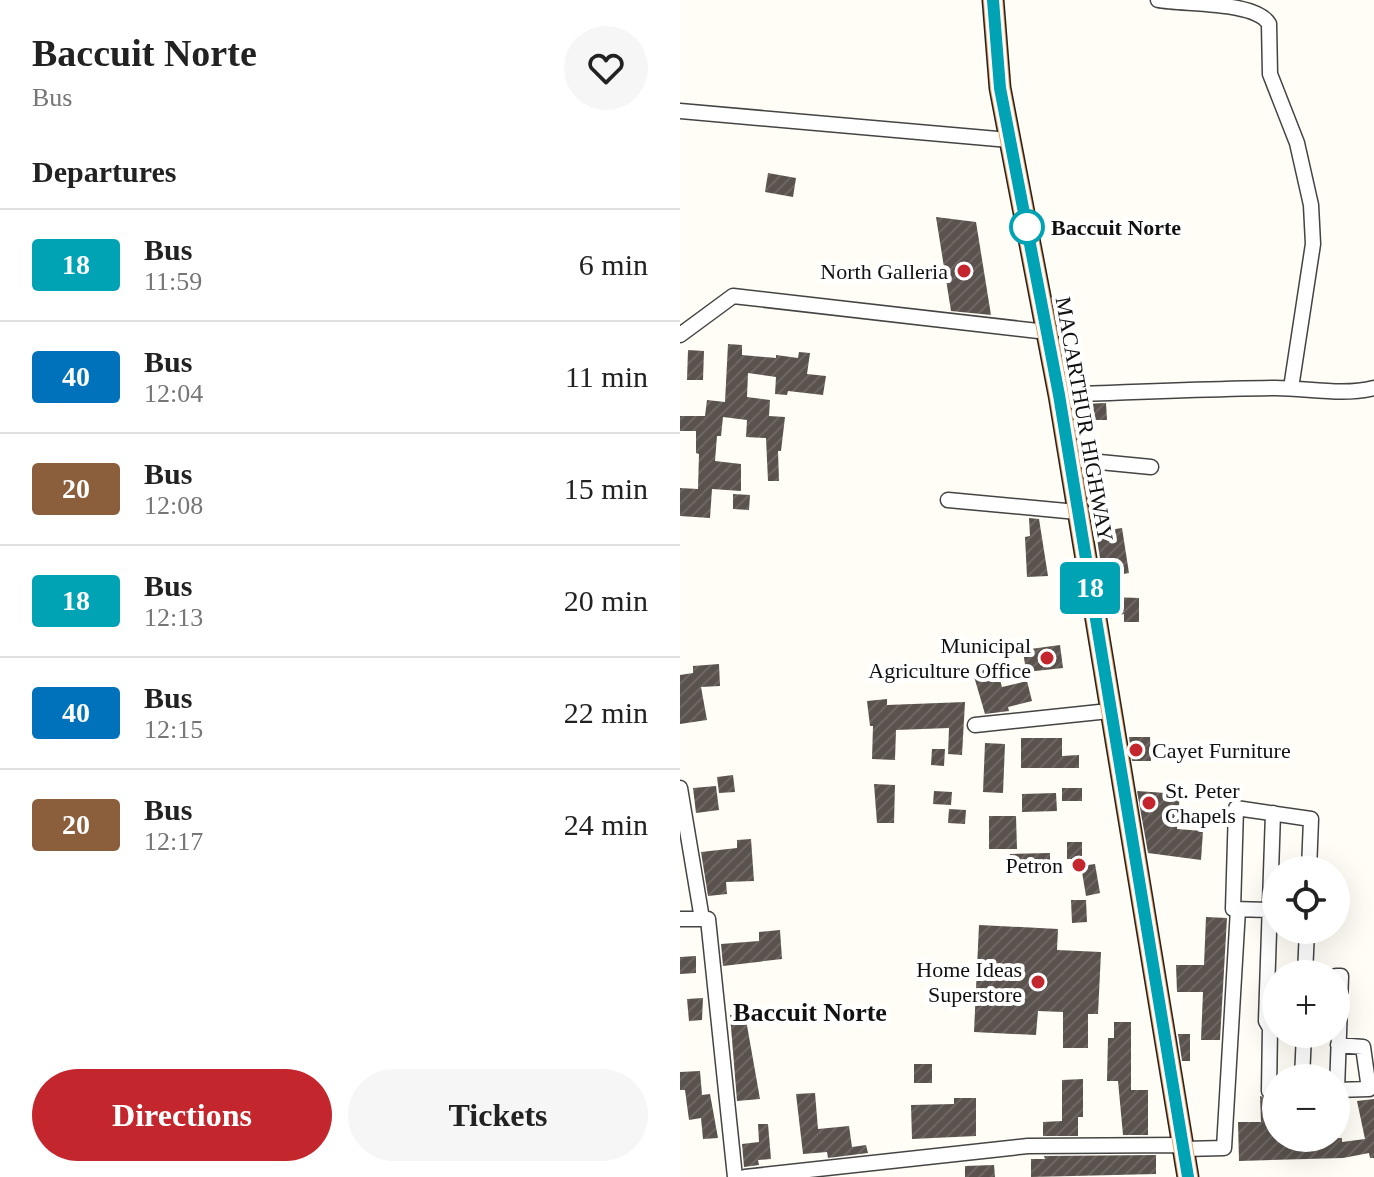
<!DOCTYPE html>
<html lang="en">
<head>
<meta charset="utf-8">
<style>
	body { margin:0; font-family:"Times New Roman",serif; background:#f6f6f6; color:#222; height:100vh; display:flex; flex-direction:column; font-size:30px; white-space:nowrap }
	* { box-sizing:border-box; margin:0 }
	p { font-size:26px; color:#767676 }
	.icon { flex:none; width:44px; height:44px; fill:none; stroke:currentColor; stroke-width:2; stroke-linecap:round; stroke-linejoin:round }
	.map { position:relative; flex:1; overflow:hidden }
	.drawer { display:flex; flex-direction:column; background:#fff; width:680px }
	.drawer>* { flex:none }
	.badge { padding:0 16px; border-radius:6px; font-size:28px; line-height:52px }
	.buttons { position:absolute; left:582px; top:856px; display:grid; gap:16px }
	.buttons a { display:grid; place-items:center; width:88px; height:88px; border-radius:50%; background:#fff; box-shadow:0 8px 32px #0002; font-size:40px }
	.map>.badge { position:absolute; translate:-50% -50%; box-shadow:0 0 0 4px #fff }
	h2 { padding:0 32px; font-size:30px; line-height:72px }
	.round { display:grid; place-items:center; flex:none; width:84px; height:84px; border-radius:42px; background:#f6f6f6 }
	.head { display:flex; align-items:center; justify-content:space-between; height:136px; padding:0 32px }
	h1 { font-size:38px; font-weight:800; line-height:60px }
	.cta { display:flex; gap:16px; margin-top:auto; padding:16px 32px }
	.cta a { flex:1; height:92px; border-radius:48px; background:#c4262e; color:#fff; font-size:32px; font-weight:800; line-height:92px; text-align:center }
	.cta a+a { background:#f6f6f6; color:#222 }
	ul { padding:0; list-style:none }
	li { display:flex; align-items:center; gap:24px; height:112px; padding:0 32px; border-top:2px solid #e0e0e0 }
	li div { flex:1 }
	li b { display:block; font-size:30px }
	li em { font-style:normal }
	li .badge { min-width:88px; font-weight:700; text-align:center }
	main { display:flex; flex:1; min-height:0 }
	.map>svg:first-child { display:block }
</style>
</head>
<body>
<main>
<section class="drawer">
<div class="head"><div><h1>Baccuit Norte</h1><p>Bus</p></div><a class="round"><svg class="icon" aria-label="heart" viewBox="0 0 24 24"><path d="M12 20l-8-8c-3-5 5-10 8-4 3-6 11-1 8 4z"/></svg></a></div>
<h2>Departures</h2>
<ul>
<li><span class="badge" style="background:#00a3b4;color:#fff">18</span><div><b>Bus</b><p>11:59</p></div><em>6 min</em></li>
<li><span class="badge" style="background:#0072bc;color:#fff">40</span><div><b>Bus</b><p>12:04</p></div><em>11 min</em></li>
<li><span class="badge" style="background:#8b5e3c;color:#fff">20</span><div><b>Bus</b><p>12:08</p></div><em>15 min</em></li>
<li><span class="badge" style="background:#00a3b4;color:#fff">18</span><div><b>Bus</b><p>12:13</p></div><em>20 min</em></li>
<li><span class="badge" style="background:#0072bc;color:#fff">40</span><div><b>Bus</b><p>12:15</p></div><em>22 min</em></li>
<li><span class="badge" style="background:#8b5e3c;color:#fff">20</span><div><b>Bus</b><p>12:17</p></div><em>24 min</em></li>
</ul>
<div class="cta"><a>Directions</a><a>Tickets</a></div>
</section>
<div class="map">
<svg width="694" height="1177" viewBox="0 0 694 1177">
	<defs>
		<pattern id="building-hatch" width="6" height="6" patternUnits="userSpaceOnUse" patternTransform="scale(2)"><rect width="6" height="6" fill="#5a524d"/><path d="M-1 1l2-2M0 6l6-6M5 7l2-2" fill="none" stroke="#6d6662"/></pattern>
	</defs>
	<rect width="100%" height="100%" fill="#fffdf5"/>
	<!-- building -->
	<path fill="url(#building-hatch)" d="M 88,173 L 116,178 L 113,197 L 85,192 Z
		M 256,217 L 296,222 L 311,315 L 271,311 Z
		M 48,344 L 62,345 L 62,355 L 96,358 L 96,355 L 118,358 L 119,352 L 130,353 L 127,374 L 146,376 L 143,395 L 108,391 L 107,395 L 95,394 L 96,377 L 68,373 L 67,397 L 90,400 L 89,416 L 105,417 L 101,451 L 98,451 L 99,481 L 88,481 L 86,438 L 66,437 L 67,420 L 43,417 L 41,436 L 37,436 L 35,461 L 61,464 L 61,491 L 32,489 L 30,518 L 0,516 L 0,488 L 18,489 L 19,454 L 16,453 L 16,431 L 0,431 L 0,416 L 25,416 L 27,400 L 45,402 Z
		M 8,350 L 24,351 L 23,380 L 7,380 Z
		M 426,403 L 427,420 L 403,420 L 403,404 Z
		M 53,494 L 70,495 L 69,510 L 53,509 Z
		M 349,518 L 359,519 L 368,576 L 347,577 L 345,537 L 350,536 Z
		M 442,528 L 449,573 L 423,578 L 416,532 Z
		M 431,597 L 459,598 L 459,622 L 444,622 L 444,614 L 429,617 L 426,598 Z
		M 380,645 L 383,668 L 346,672 L 343,650 Z
		M 39,664 L 40,686 L 21,687 L 27,720 L 0,724 L 0,675 L 13,673 L 13,666 Z
		M 316,666 L 322,687 L 347,681 L 352,701 L 328,707 L 329,711 L 305,714 L 293,673 Z
		M 207,699 L 207,705 L 285,702 L 282,755 L 268,754 L 269,728 L 216,730 L 215,760 L 192,759 L 193,726 L 190,726 L 187,701 Z
		M 449,737 L 470,737 L 471,761 L 452,761 Z
		M 341,738 L 382,738 L 382,756 L 399,755 L 399,768 L 341,768 Z
		M 305,743 L 325,744 L 323,793 L 303,792 Z
		M 252,749 L 265,749 L 264,766 L 251,765 Z
		M 53,775 L 55,792 L 39,793 L 37,777 Z
		M 194,784 L 215,785 L 214,823 L 197,823 Z
		M 36,786 L 39,810 L 16,813 L 13,788 Z
		M 382,788 L 402,788 L 402,801 L 382,801 Z
		M 254,791 L 272,792 L 271,805 L 253,804 Z
		M 457,791 L 500,794 L 497,829 L 523,831 L 521,860 L 468,853 Z
		M 376,793 L 377,811 L 342,812 L 342,794 Z
		M 269,809 L 286,810 L 285,824 L 268,823 Z
		M 309,816 L 336,816 L 337,849 L 309,849 Z
		M 71,839 L 74,881 L 46,882 L 47,894 L 28,896 L 21,852 L 57,848 L 57,840 Z
		M 387,842 L 402,842 L 402,859 L 387,859 Z
		M 370,853 L 370,871 L 330,872 L 330,854 Z
		M 415,864 L 420,893 L 406,896 L 401,866 Z
		M 391,900 L 406,900 L 407,922 L 392,923 Z
		M 526,917 L 547,918 L 540,1040 L 521,1040 L 523,992 L 497,992 L 496,965 L 524,965 Z
		M 299,925 L 378,929 L 377,950 L 421,952 L 418,1014 L 408,1014 L 408,1048 L 383,1048 L 383,1012 L 358,1011 L 356,1035 L 294,1032 Z
		M 100,930 L 102,959 L 43,966 L 41,944 L 79,941 L 79,932 Z
		M 16,956 L 16,973 L 0,974 L 0,957 Z
		M 23,998 L 22,1020 L 9,1021 L 7,999 Z
		M 65,1014 L 80,1099 L 57,1101 L 50,1015 Z
		M 434,1022 L 451,1022 L 451,1090 L 468,1090 L 468,1135 L 443,1135 L 438,1081 L 427,1081 L 428,1038 L 434,1038 Z
		M 498,1034 L 510,1034 L 510,1061 L 502,1061 Z
		M 234,1064 L 252,1064 L 252,1083 L 234,1083 Z
		M 20,1071 L 22,1095 L 30,1094 L 38,1138 L 23,1139 L 21,1118 L 9,1120 L 5,1090 L 0,1090 L 0,1072 Z
		M 403,1079 L 403,1117 L 398,1117 L 398,1136 L 363,1136 L 363,1122 L 382,1121 L 382,1080 Z
		M 135,1093 L 138,1129 L 169,1126 L 172,1147 L 186,1145 L 188,1153 L 148,1158 L 147,1152 L 123,1154 L 116,1094 Z
		M 580,1096 L 596,1101 L 596,1138 L 662,1138 L 662,1142 L 685,1139 L 677,1101 L 694,1099 L 694,1158 L 690,1158 L 689,1153 L 663,1158 L 559,1161 L 558,1122 L 581,1122 Z
		M 274,1098 L 296,1098 L 296,1136 L 232,1139 L 231,1105 L 274,1104 Z
		M 78,1124 L 88,1124 L 91,1159 L 78,1160 L 79,1165 L 64,1167 L 62,1144 L 79,1142 Z
		M 476,1155 L 476,1174 L 351,1177 L 351,1159 L 365,1159 L 364,1156 Z
		M 314,1165 L 315,1177 L 285,1177 L 285,1166 Z"/>
	<g fill="none" stroke-linecap="round" stroke-linejoin="round">
		<!-- minor casing -->
		<g stroke="#444" stroke-width="17">
			<path id="minor" d="M 478,0 C 504,5 576,1 589,24 L 590,74 L 617,143 L 631,205 L 633,244 L 611,388
				M 0,111 L 329,140
				M 0,335 L 53,296 L 367,332
				M 379,395 C 451,392 523,389 595,388 C 628,388 662,396 694,388
				M 389,459 L 471,467
				M 268,500 L 397,512
				M 295,725 L 429,711
				M 0,788 L 22,919 L 28,919 L 55,1177
				M 593,813 L 586,1021 L 590,1028 L 589,1091 L 596,1091
				M 589,910 L 553,909 L 556,808 L 631,819 L 629,870
				M 0,919 L 22,919
				M 625,974 L 627,930
				M 656,976 L 661,976 L 657,1090
				M 622,1078 L 624,1034
				M 656,1090 L 689,1089 L 683,1047 L 658,1045
				M 504,1149 L 544,1148 L 558,909
				M 65,1177 L 348,1146 L 503,1145"/>
		</g>
		<!-- highway casing -->
		<g stroke="#222" stroke-width="23">
			<path id="highway" d="M 313,0 L 320,88 L 379,395 L 508,1177"/>
		</g>
		<!-- minor -->
		<use href="#minor" stroke="#fff" stroke-width="14"/>
		<!-- highway -->
		<use href="#highway" stroke="#f5a25d" stroke-width="20"/>
	</g>
	<g fill="none" stroke-linecap="round" stroke-linejoin="round">
		<!-- line casing -->
		<g stroke="#fff" stroke-width="18">
			<path id="line" d="M 313,0 L 320,88 L 379,395 L 508,1177"/>
		</g>
		<!-- line -->
		<use href="#line" stroke="#00a3b4" stroke-width="12"/>
	</g>
	<!-- markers -->
	<circle fill="#fff" stroke="#00a3b4" stroke-width="4" cx="347" cy="227" r="16"/>
	<g fill="#c4262e" stroke="#fff" stroke-width="3">
		<circle cx="284" cy="271" r="8"/>
		<circle cx="367" cy="658" r="8"/>
		<circle cx="456" cy="750" r="8"/>
		<circle cx="469" cy="803" r="8"/>
		<circle cx="399" cy="865" r="8"/>
		<circle cx="358" cy="982" r="8"/>
	</g>
	<g text-anchor="middle" stroke-width="8" stroke-linejoin="round" paint-order="stroke">
		<!-- stop labels -->
		<g font-size="22" font-weight="bold" fill="#111" stroke="#fff" text-anchor="start">
			<text x="371" y="235">Baccuit Norte</text>
		</g>
		<!-- poi labels -->
		<g font-size="22" fill="#111" stroke="#fff" text-anchor="end">
			<text x="268" y="279">North Galleria</text>
			<text x="351" y="653">Municipal<tspan x="351" dy="25">Agriculture Office</tspan></text>
			<text x="472" y="758" text-anchor="start">Cayet Furniture</text>
			<text x="485" y="798" text-anchor="start">St. Peter<tspan x="485" dy="25">Chapels</tspan></text>
			<text x="383" y="873">Petron</text>
			<text x="342" y="977">Home Ideas<tspan x="342" dy="25">Superstore</tspan></text>
		</g>
		<!-- street labels -->
		<g font-size="22" fill="#111" stroke="#fff">
			<text transform="translate(405 419) rotate(80)" y="8">MACARTHUR HIGHWAY</text>
		</g>
		<!-- quarter labels -->
		<g font-size="26" font-weight="bold" fill="#111" stroke="#fff">
			<text x="130" y="1021">Baccuit Norte</text>
		</g>
	</g>
</svg>
<div class="buttons">
<a><svg class="icon" aria-label="locate" viewBox="0 0 24 24"><circle cx="12" cy="12" r="6"/><path d="M12 2v4M12 18v4M2 12h4M18 12h4"/></svg></a>
<a>+</a>
<a>−</a>
</div>
<b class="badge" style="left:410px;top:588px;background:#00a3b4;color:#fff">18</b>
</div>
</main>
</body>
</html>
